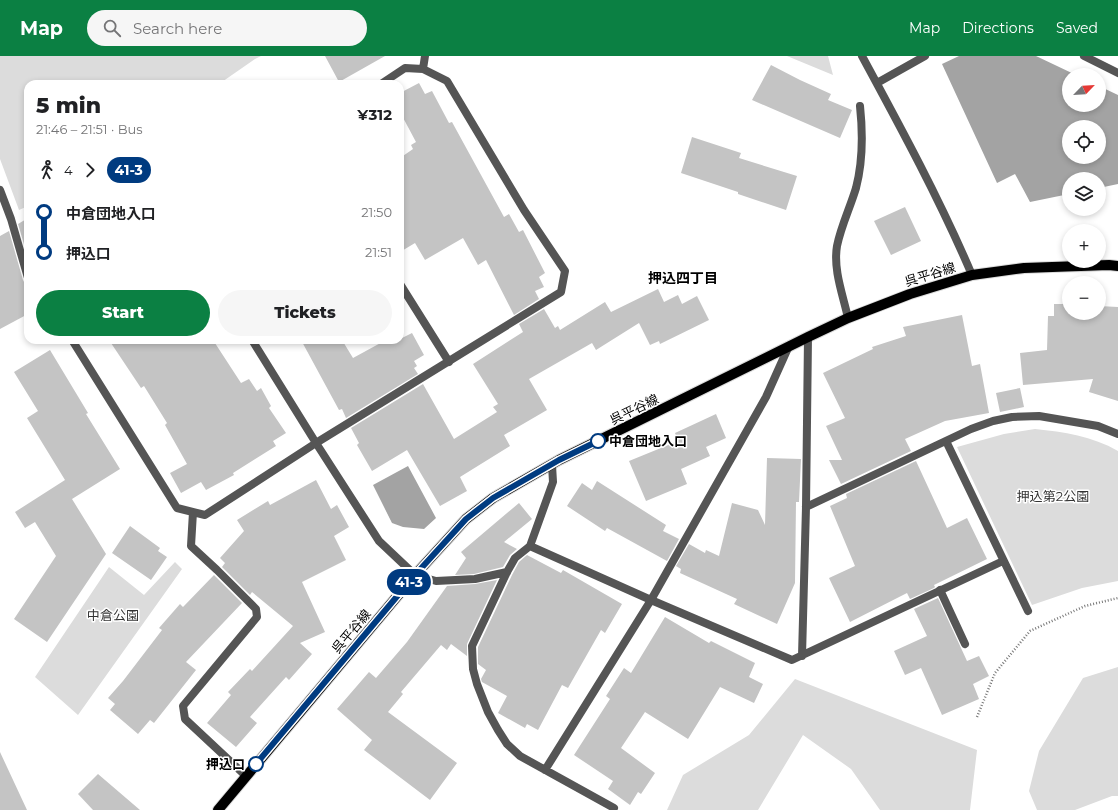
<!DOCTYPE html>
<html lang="en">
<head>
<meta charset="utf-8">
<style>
	body { margin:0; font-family:Montserrat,"Noto Sans JP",sans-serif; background:#f6f6f6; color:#202124; height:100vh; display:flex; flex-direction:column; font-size:15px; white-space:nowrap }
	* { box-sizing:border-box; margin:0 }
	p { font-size:13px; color:#757577 }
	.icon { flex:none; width:22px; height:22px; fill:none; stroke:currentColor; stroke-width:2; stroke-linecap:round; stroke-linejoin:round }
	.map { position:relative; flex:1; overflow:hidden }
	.drawer { position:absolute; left:24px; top:24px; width:380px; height:264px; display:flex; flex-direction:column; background:#fff; border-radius:12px; box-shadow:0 2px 6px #0003 }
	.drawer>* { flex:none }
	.badge { padding:0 8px; border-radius:13px; font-size:14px; line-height:26px }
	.needle { width:26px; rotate:65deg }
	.fabs { position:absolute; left:1062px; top:12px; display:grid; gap:8px }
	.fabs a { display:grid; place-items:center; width:44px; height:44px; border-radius:50%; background:#fff; box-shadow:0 2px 6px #0003; font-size:20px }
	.map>.badge { position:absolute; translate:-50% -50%; box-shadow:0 0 0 2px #fff }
	.legs { display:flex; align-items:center; gap:6px; height:44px; padding:0 12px; font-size:13px }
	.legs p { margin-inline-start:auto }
	.head { display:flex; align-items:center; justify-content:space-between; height:68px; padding:0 12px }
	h1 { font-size:22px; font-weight:800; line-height:30px }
	.button { display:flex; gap:8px; margin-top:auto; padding:8px 12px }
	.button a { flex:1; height:46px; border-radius:24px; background:#0b8043; color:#fff; font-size:16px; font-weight:800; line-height:46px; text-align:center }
	.button a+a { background:#f6f6f6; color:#202124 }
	ul { padding:0 12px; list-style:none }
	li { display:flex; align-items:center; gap:14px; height:40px; font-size:15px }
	li i { display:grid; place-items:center; width:6px; height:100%; margin:0 5px; background:currentColor }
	li i::after { content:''; width:10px; height:10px; margin:-5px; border:3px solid; border-radius:50%; background:#fff }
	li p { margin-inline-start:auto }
	li:first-child i { background:linear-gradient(#0000 50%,currentColor 0) }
	li:last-child i { background:linear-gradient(currentColor 50%,#0000 0) }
	header { display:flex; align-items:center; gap:24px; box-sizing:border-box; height:56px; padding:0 20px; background:#0b8043; color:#fff }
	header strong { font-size:19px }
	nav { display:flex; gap:22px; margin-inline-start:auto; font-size:14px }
	.search { width:280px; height:36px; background:#f6f6f6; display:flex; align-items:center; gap:10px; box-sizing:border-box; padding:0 14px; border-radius:22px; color:#757577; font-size:15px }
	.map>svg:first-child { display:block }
</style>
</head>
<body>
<header>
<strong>Map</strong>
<div class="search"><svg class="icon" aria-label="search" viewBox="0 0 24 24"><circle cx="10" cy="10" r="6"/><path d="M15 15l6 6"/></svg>Search here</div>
<nav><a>Map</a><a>Directions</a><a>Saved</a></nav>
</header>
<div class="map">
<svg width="1118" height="754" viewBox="0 0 1118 754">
	<rect width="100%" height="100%" fill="#fff"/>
	<!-- green -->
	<path fill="#dcdcdc" d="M 0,0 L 261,0 L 255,3 L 219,28 L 28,28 L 28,150 L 19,154 L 0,103 Z
		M 787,0 L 828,0 L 833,19 Z
		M 1035,373 C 1064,376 1092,380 1118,395 L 1118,525 L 1082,532 L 1032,549 L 957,391 L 1004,378 Z
		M 175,506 L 182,513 L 78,659 L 35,621 L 109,511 L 144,539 Z
		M 1118,611 L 1118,740 L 1112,740 L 1075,754 L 1037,754 L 1029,735 L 1039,695 L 1083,622 Z
		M 795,623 L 977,694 L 970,754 L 880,754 L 851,713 L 803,679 L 758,754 L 667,754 L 683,719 L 749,679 Z"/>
	<!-- water -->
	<path fill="#a3a3a3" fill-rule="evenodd" d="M 959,0 L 1036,0 L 1076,19 L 1069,19 L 1069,49 L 1099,49 L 1099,30 L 1118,39 L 1118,128 L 1099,132 L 1099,123 L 1069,123 L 1069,138 L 1030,146 L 1015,118 L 997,127 L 942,8 ZM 1069,71 L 1099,71 L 1099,101 L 1069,101 Z
		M 408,410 L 436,462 L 424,473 L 403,471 L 392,467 L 373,429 Z"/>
	<!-- building -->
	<path fill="#c4c4c4" d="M 325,0 L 385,0 L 339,26 Z
		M 771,9 L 800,24 L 831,38 L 828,44 L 852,54 L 840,82 L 752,44 Z
		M 419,27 L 425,38 L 432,35 L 449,67 L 452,66 L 504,161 L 509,158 L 519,176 L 523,174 L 545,217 L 539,221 L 544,231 L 535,235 L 539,243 L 514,259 L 486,204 L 478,209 L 463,182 L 425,204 L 415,187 L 400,196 L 400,102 L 413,93 L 411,89 L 416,86 L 400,56 L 400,37 Z
		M 692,81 L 741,97 L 739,102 L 797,120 L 786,154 L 738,138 L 738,136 L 681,117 Z
		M 905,151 L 921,185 L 891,199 L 874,165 Z
		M 28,162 L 28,202 L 18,168 Z
		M 9,175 L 23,224 L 24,226 L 28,227 L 28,258 L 0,273 L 0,180 Z
		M 658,233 L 664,246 L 678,239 L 682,248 L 697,240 L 709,264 L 660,288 L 659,285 L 650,289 L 639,267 L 596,294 L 592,287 L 529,323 L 547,354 L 504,379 L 510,390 L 460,421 L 467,435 L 440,450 L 407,394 L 372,415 L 357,389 L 359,387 L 351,372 L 423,328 L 454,383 L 497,356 L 493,351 L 498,348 L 473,308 L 523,276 L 519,268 L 544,253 L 555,272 L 558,270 L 560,274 L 605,246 L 611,256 Z
		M 1054,248 L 1069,248 L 1069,257 L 1099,257 L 1099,250 L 1118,251 L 1118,345 L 1089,336 L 1093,323 L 1023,329 L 1020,297 L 1047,294 L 1048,260 L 1054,260 Z
		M 962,259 L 972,310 L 980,308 L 989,357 L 945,365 L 905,383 L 911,395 L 841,428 L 829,404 L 842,404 L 826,370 L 845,362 L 823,317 L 873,293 L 872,291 L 906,280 L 903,271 Z
		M 412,277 L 424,299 L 414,305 L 417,310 L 414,312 L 418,318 L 346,362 L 342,353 L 339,354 L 301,284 L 342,284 L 353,302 L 386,284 L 400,284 L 400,283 Z
		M 109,284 L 213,284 L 241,327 L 249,323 L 257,335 L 261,332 L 271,350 L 269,352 L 286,377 L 273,385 L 276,390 L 233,417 L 234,419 L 206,434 L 201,426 L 181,437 L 170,417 L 187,408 L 165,369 L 167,367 L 144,330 L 141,332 Z
		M 50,294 L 88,357 L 86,358 L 120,413 L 72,443 L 106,498 L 47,586 L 14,563 L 56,500 L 35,466 L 25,472 L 15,456 L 65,424 L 27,362 L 38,355 L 14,316 Z
		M 1020,332 L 1024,351 L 1000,356 L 996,337 Z
		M 716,358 L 726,382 L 706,391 L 710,400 L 681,413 L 687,428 L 646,445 L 629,405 L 678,385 L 675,377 Z
		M 767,402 L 801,403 L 799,446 L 796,446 L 795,527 L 777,568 L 734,548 L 737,543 L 680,517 L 681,513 L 676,510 L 689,488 L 705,497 L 706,494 L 719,500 L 732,447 L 758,454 L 765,469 Z
		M 916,405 L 947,472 L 967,462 L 987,503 L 934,529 L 935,531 L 934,532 L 910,543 L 907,537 L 850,566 L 829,522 L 855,510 L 830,450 L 847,442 L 846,438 Z
		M 316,424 L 331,453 L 337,449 L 349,471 L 334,480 L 346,504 L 302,526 L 325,576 L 300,587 L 312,598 L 289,624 L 286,621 L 250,661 L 257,667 L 236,691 L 207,667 L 231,639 L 228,636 L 250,613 L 252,615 L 293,570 L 252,536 L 250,539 L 222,511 L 225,507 L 220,502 L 244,475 L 237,464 L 268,445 L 270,449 Z
		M 597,425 L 666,469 L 663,475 L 679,483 L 667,505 L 607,472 L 605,475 L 567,450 L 582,427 L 592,434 Z
		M 519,447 L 532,463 L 504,486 L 517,493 L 510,499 L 503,511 L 474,518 L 455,519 L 466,502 L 461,496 Z
		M 130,470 L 160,492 L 158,495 L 167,501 L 151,524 L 112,497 Z
		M 527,499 L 561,517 L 563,514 L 622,548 L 605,577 L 601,574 L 568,632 L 562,629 L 538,674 L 527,668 L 525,672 L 498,657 L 507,640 L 482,626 L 481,623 L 486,614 L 478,608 L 478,591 L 512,519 L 519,506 Z
		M 214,519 L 242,547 L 186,606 L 196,614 L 154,667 L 150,664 L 138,678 L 110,654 L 115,648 L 108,642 L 123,625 L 162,574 L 159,572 L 180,548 L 183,551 Z
		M 497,524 L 467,588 L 467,600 L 451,588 L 447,594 L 441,589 L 401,636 L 403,638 L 388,656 L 457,707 L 430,744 L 364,694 L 372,684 L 337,653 L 369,616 L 376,622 L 407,586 L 447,530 L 475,528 Z
		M 938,542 L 967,605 L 979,600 L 989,620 L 973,628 L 979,643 L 942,659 L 921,612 L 905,619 L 894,595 L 927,580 L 914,553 Z
		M 665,561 L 709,587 L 711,585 L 755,607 L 749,621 L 763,628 L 754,647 L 720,631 L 688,683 L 645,656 L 621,692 L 655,717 L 641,738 L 638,736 L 630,749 L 608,733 L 613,725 L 574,699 L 610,643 L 606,640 L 624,612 L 631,617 Z
		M 0,696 L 27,754 L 0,754 Z
		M 98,718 L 140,754 L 93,754 L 78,738 Z"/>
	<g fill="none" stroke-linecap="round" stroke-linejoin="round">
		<!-- primary casing -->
		<g stroke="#dbdbdb" stroke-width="12">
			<path id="primary" d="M 218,754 L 415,519 L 466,463 L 493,442 L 559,404 L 808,281 L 848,262 L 910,238 L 972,219 L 1024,212 L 1109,209 L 1118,210"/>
		</g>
		<!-- path -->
		<path stroke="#777" stroke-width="2.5" stroke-dasharray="1 2" stroke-linecap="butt" d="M 977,661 L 995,617 L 1030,575 L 1085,550 L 1118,542"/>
		<!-- lane -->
		<path stroke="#555" stroke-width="8" d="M 848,262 C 843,239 833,214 837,190 C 841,170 850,152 856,132 C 863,105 863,78 860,50
			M 940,534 L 965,588"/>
		<!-- street -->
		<path stroke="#555" stroke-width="8" d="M 862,0 C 901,72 940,144 972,219
			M 1084,0 L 1118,17
			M 423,13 L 425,0
			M 877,27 L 925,0
			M 0,134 L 11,163 L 28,222
			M 400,228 L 449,306
			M 72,284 L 177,452 L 205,459 L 316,387 L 561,236 L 565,215 L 524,154 L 447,25 L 423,13 L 405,12 L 381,28
			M 252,284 L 316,387 L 379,485 L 415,519 L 436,525 L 475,523 L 507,516
			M 946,385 L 1028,555
			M 552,409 L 553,426 L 530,490 L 515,502 L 507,516 L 472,590 L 473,613 L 477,628 L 488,656 L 498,674 L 507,688 L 520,700 L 614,752
			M 806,451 L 971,373 L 993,365 L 1012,361 L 1039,360 L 1098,370 L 1118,378
			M 193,456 L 191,490 L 217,514 L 256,553 L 257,561 L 183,650 L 185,663 L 246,720
			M 530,490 L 651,544 L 792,604 L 1003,505
			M 802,600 L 806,451 L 808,281
			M 545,714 L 651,544 L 766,341 L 788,292"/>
		<!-- primary -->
		<use href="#primary" stroke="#000" stroke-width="10"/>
	</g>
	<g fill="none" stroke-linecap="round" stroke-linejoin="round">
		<!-- line-1 casing -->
		<g stroke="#fff" stroke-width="9">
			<path id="line-1" d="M 256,708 L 415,519 L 466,463 L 493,442 L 559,404 L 598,385"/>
		</g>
		<!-- line-1 -->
		<use href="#line-1" stroke="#003b80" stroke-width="6"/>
	</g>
	<!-- markers -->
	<g fill="#fff" stroke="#003b80" stroke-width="2">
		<circle cx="598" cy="385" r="7"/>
		<circle cx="256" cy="708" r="7"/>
	</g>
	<g text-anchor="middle" stroke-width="3" stroke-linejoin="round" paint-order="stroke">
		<!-- street labels -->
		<g font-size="13" fill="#000" stroke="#fff">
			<text transform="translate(930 218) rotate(-17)" y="5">呉平谷線</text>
			<text transform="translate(634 353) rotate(-26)" y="5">呉平谷線</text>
			<text transform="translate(351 575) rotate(-50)" y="5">呉平谷線</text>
		</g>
		<!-- stop labels -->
		<g font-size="13" font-weight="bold" fill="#000" stroke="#fff" text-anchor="start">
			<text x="609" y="390">中倉団地入口</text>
			<text x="245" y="713" text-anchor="end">押込口</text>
		</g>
		<!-- park labels -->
		<g font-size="13" fill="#333" stroke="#fff">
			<text x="1053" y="445">押込第2公園</text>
			<text x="113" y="564">中倉公園</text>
		</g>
		<!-- neighbourhood labels -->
		<g font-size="14" font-weight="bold" fill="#000" stroke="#fff">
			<text x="683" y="227">押込四丁目</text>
		</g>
	</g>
</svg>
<div class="fabs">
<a><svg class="needle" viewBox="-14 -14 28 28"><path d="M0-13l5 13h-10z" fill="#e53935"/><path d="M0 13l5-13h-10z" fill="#757577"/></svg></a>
<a><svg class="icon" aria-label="locate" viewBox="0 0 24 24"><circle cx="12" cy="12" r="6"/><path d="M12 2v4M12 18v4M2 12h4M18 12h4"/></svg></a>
<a><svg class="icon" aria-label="layers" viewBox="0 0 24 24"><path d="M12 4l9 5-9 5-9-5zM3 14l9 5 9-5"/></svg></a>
<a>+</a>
<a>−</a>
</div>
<b class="badge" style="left:409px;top:526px;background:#003b80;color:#fff">41-3</b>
<section class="drawer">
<div class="head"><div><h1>5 min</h1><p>21:46 – 21:51 · Bus</p></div><b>¥312</b></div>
<div class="legs"><svg class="icon" aria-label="walk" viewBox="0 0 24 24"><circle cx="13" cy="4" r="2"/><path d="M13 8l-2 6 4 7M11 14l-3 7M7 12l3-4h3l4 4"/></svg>4<svg class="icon" aria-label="forward" viewBox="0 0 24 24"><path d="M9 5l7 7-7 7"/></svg><b class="badge" style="background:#003b80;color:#fff">41-3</b></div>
<ul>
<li><i style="color:#003b80"></i><b>中倉団地入口</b><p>21:50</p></li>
<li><i style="color:#003b80"></i><b>押込口</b><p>21:51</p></li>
</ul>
<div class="button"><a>Start</a><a>Tickets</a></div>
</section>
</div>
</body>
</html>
